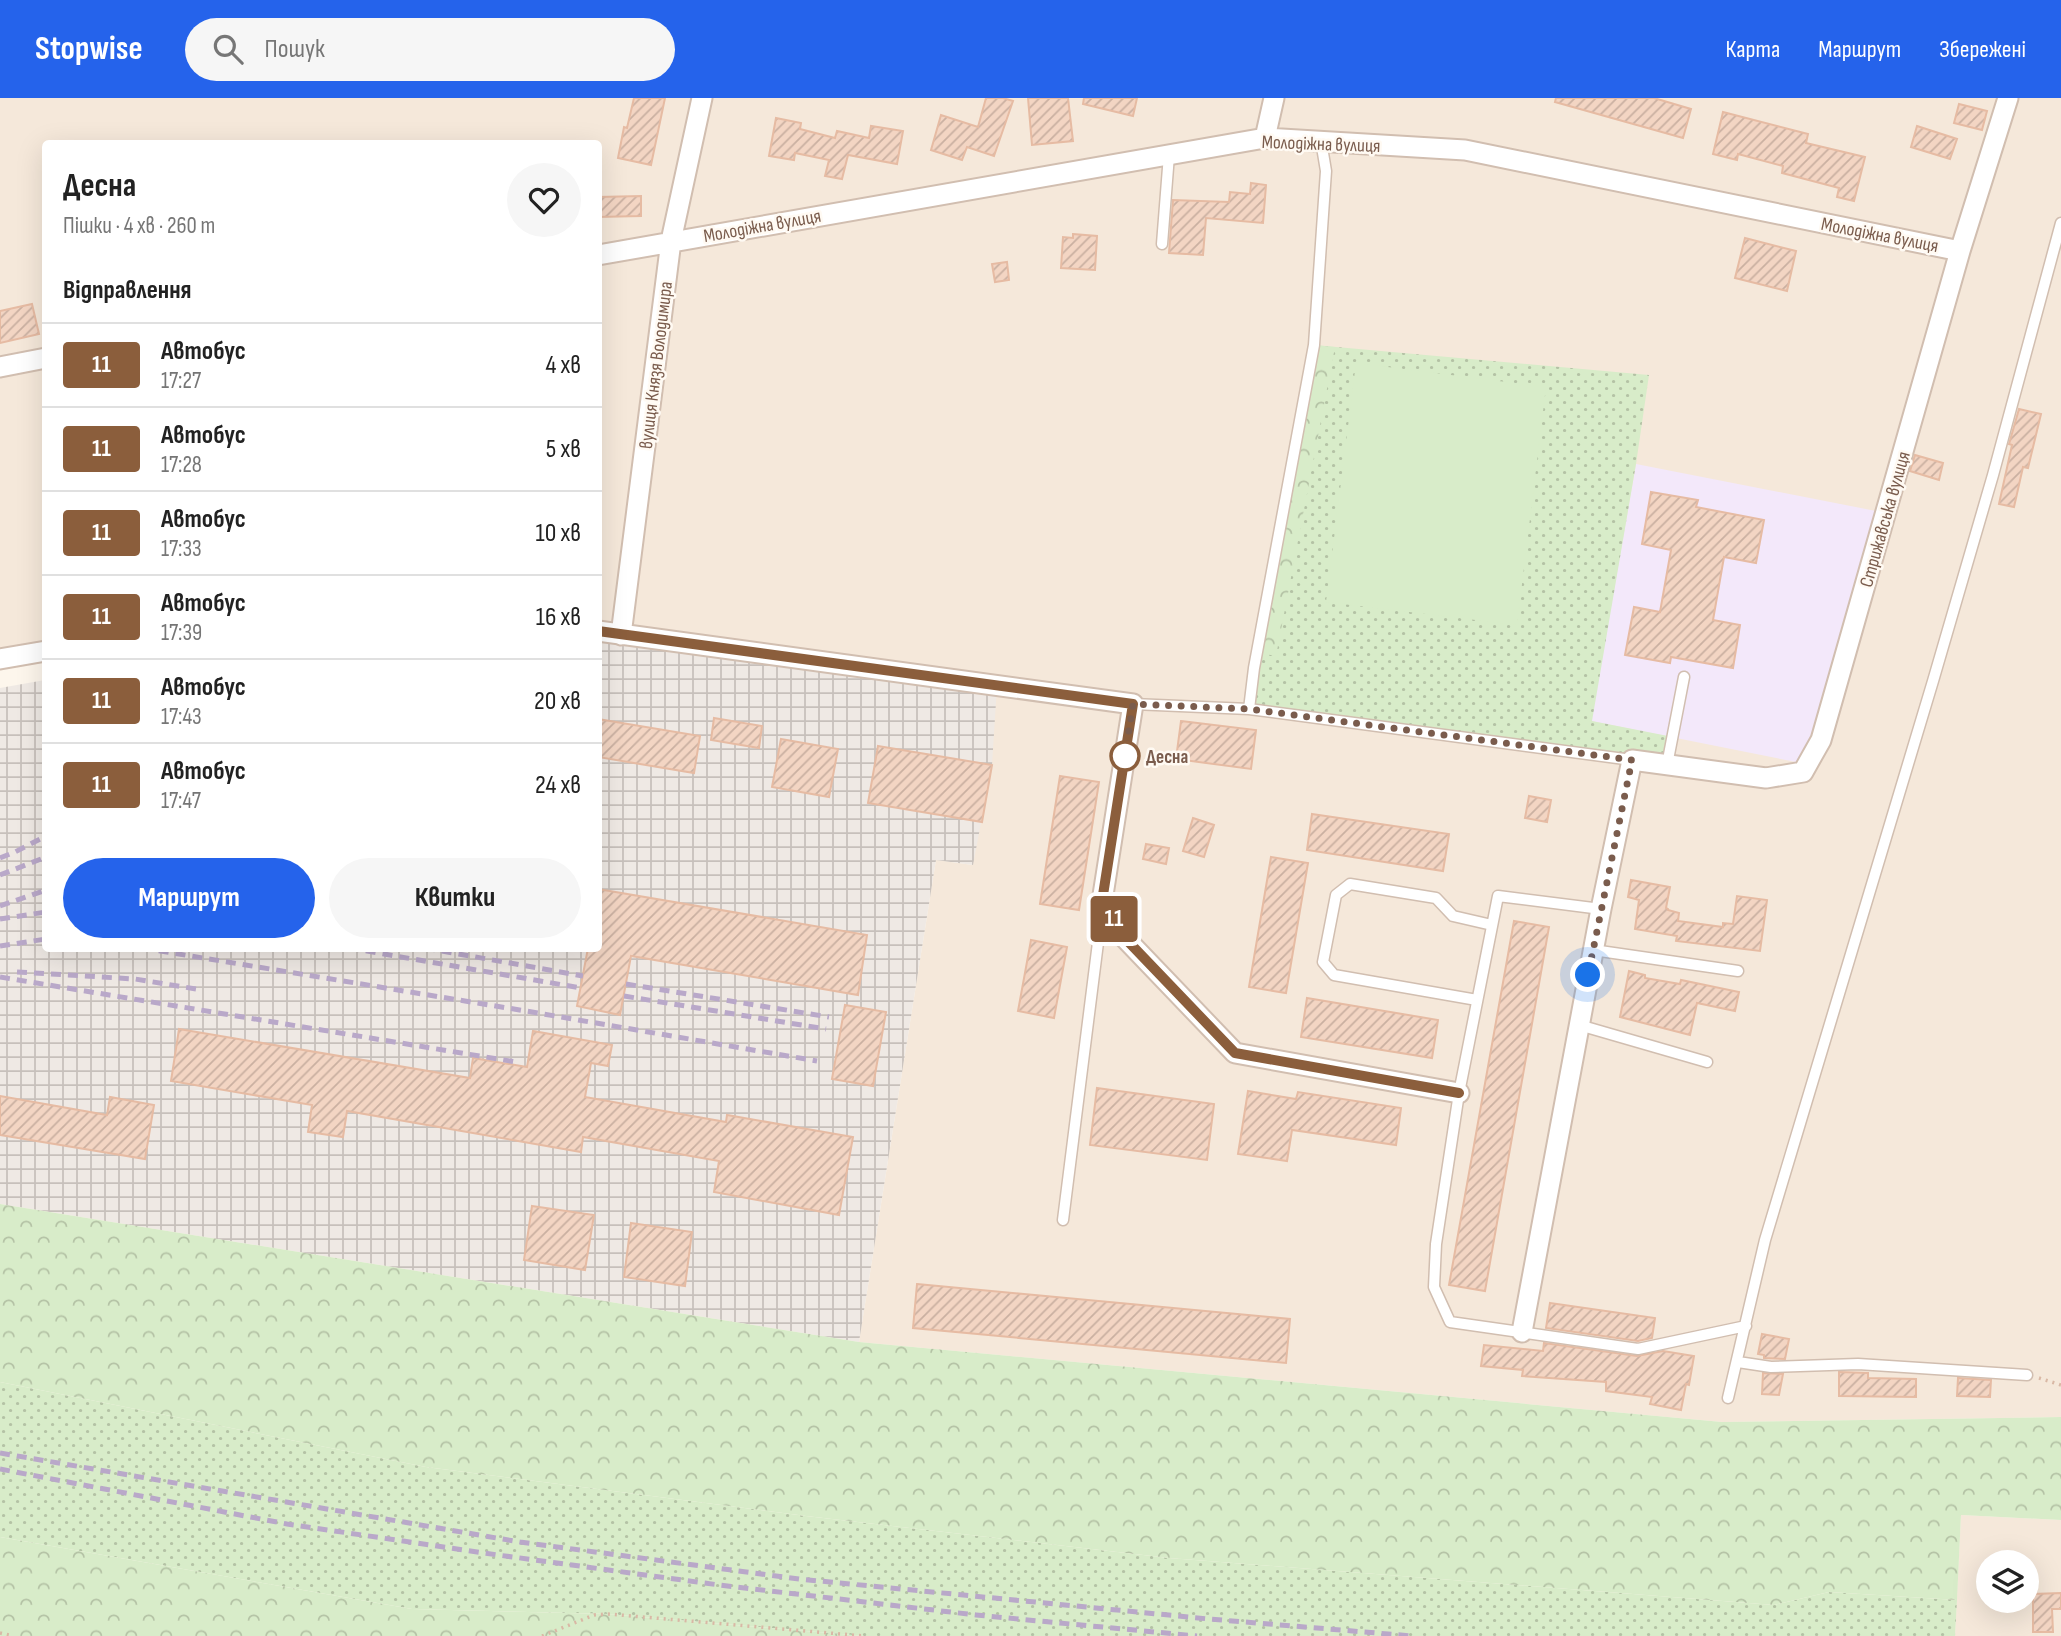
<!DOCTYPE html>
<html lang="uk">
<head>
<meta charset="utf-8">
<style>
	body { margin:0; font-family:"Sofia Sans Condensed",sans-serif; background:#f6f6f6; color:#222; height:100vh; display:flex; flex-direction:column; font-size:26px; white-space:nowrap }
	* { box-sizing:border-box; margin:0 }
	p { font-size:23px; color:#767676 }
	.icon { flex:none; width:38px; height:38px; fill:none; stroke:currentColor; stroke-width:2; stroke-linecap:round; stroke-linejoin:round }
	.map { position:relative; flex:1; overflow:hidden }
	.side { position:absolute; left:42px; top:42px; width:560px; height:812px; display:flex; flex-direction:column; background:#fff; border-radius:7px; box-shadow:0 7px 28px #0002 }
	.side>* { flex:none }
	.badge { padding:0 14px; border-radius:5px; font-size:24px; line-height:46px }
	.buttons { position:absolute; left:1976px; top:1452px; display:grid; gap:14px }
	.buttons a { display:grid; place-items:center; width:63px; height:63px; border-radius:50%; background:#fff; box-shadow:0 7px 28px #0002; font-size:35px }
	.you { position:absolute; width:35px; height:35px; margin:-18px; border:5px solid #fff; border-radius:50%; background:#1a73e8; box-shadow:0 0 0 10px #1a73e833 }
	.map>.badge { position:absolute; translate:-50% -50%; box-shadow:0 0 0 4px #fff }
	h2 { padding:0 21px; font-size:26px; line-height:63px }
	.round { display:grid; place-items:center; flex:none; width:74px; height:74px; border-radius:37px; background:#f6f6f6 }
	.summary { display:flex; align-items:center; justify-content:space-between; height:119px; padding:0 21px }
	h1 { font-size:33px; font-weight:700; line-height:52px }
	.button { display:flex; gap:14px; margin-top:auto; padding:14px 21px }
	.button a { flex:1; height:80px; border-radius:42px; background:#2563eb; color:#fff; font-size:28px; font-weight:700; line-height:80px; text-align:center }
	.button a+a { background:#f6f6f6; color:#222 }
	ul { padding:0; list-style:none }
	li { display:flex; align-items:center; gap:21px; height:84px; padding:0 21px; border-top:2px solid #e0e0e0 }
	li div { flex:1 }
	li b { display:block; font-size:26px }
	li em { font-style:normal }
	li .badge { min-width:77px; font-weight:700; text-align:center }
	header { display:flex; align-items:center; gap:42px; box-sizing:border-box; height:98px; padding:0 35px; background:#2563eb; color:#fff }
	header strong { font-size:33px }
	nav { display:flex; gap:38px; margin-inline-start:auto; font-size:24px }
	.search { width:490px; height:63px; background:#f6f6f6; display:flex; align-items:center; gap:18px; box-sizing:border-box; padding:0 24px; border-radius:38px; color:#767676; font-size:26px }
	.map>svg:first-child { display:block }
</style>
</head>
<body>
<header>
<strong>Stopwise</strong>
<div class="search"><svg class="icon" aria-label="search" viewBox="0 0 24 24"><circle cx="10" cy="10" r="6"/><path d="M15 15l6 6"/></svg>Пошук</div>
<nav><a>Карта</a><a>Маршрут</a><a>Збережені</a></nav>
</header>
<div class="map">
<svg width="2061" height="1538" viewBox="0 0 2061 1538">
	<defs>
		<pattern id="industrial-grid" width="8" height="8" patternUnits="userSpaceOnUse" patternTransform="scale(1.75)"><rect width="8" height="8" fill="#efe9e4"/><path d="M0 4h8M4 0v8" fill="none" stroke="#c7c0bb"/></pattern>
		<pattern id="grass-dots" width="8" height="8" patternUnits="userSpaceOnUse" patternTransform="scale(1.75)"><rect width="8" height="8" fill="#d8ecc9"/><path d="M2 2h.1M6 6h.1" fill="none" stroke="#b4c2a5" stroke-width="1.8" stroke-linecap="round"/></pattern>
		<pattern id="forest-crowns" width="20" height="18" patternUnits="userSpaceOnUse" patternTransform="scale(1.75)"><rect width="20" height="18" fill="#d8ecc9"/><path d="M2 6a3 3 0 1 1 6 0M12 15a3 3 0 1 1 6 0" fill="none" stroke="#b4c2a5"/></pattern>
		<pattern id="building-hatch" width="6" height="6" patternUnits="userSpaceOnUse" patternTransform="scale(1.75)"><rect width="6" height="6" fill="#f3d5c3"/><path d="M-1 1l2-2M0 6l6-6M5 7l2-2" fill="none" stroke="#cab0a1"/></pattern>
	</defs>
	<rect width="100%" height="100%" fill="#fdf6ec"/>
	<!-- residential -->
	<path fill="#f5e8da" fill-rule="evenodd" d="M 0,0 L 2061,0 L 2061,1319 L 1722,1324 L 859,1244 L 936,762 L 973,767 L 599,533 L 598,46 L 46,46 L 45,553 L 0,561 Z
		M 1961,1417 L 2061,1422 L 2061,1538 L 1955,1538 ZM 1988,1465 L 2026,1465 L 2026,1503 L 1988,1503 Z"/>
	<!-- industrial -->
	<path fill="url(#industrial-grid)" d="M 599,533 L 997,588 L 992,667 L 973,767 L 936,762 L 859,1244 L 0,1106 L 0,590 L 45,582 L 46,850 L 598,850 Z"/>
	<!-- education -->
	<path fill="#f3e8fa" d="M 1636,366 L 1876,413 L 1812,640 L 1796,664 L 1591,623 Z"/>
	<!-- grass -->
	<path fill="url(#grass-dots)" d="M 1314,247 L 1649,277 L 1636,366 L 1592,623 L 1673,639 L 1667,667 L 1249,611 Z
		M 0,1284 L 426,1369 L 806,1418 L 1169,1460 L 1774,1507 L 1829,1494 L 1957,1502 L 1955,1538 L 864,1538 L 608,1516 L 412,1511 L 0,1439 Z"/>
	<!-- forest -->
	<path fill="url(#forest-crowns)" d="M 1314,247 L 1335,249 L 1276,558 L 1258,555 Z
		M 0,1106 L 859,1244 L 1722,1324 L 2061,1319 L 2061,1422 L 1961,1417 L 1957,1502 L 1829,1494 L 1774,1507 L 1169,1460 L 806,1418 L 426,1369 L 0,1284 Z
		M 0,1439 L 412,1511 L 608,1516 L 864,1538 L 0,1538 Z"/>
	<!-- garden -->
	<path fill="#d8ecc9" d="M 1356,265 L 1546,289 L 1517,527 L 1326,504 Z"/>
	<!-- building -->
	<path fill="url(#building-hatch)" stroke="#e6bba3" stroke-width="2" d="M 634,0 L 665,0 L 651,67 L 618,60 L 624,29 L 627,30 Z
		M 986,0 L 1003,0 L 1013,3 L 994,58 L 967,49 L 962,62 L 931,52 L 941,17 L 978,29 Z
		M 1028,0 L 1068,0 L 1073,43 L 1032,47 Z
		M 1084,0 L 1137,0 L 1133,18 L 1083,6 Z
		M 1556,0 L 1654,0 L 1691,11 L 1683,40 L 1555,4 Z
		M 1959,6 L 1987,13 L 1982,32 L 1954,25 Z
		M 1723,14 L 1808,36 L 1806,45 L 1865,59 L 1854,103 L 1837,99 L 1839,90 L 1782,75 L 1783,68 L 1738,56 L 1737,62 L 1713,56 Z
		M 776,20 L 801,25 L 800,31 L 835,40 L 837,33 L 869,40 L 871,28 L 903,33 L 897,66 L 848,57 L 842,81 L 825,78 L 829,62 L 795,55 L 794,62 L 769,58 Z
		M 1917,28 L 1957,41 L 1950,61 L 1911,49 Z
		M 1251,85 L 1266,87 L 1263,125 L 1206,120 L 1203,157 L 1169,155 L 1173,102 L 1229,104 L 1230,94 L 1250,96 Z
		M 641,98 L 641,118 L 598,119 L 598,99 Z
		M 1073,136 L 1097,138 L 1095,172 L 1061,170 L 1063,139 L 1073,140 Z
		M 1745,140 L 1796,153 L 1787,193 L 1735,180 Z
		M 1007,164 L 1009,182 L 995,184 L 992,166 Z
		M 32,206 L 39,236 L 0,245 L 0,213 Z
		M 2019,311 L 2041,316 L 2028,370 L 2023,369 L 2014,409 L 1999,406 L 2012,347 L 2009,346 Z
		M 1915,357 L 1943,365 L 1939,382 L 1910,373 Z
		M 1651,394 L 1698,402 L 1696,409 L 1764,422 L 1756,465 L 1724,459 L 1713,522 L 1740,527 L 1733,570 L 1671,559 L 1670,565 L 1625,557 L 1634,509 L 1660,514 L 1671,452 L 1642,446 Z
		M 714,620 L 762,628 L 759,650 L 711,642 Z
		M 598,621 L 700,638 L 694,675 L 598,659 Z
		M 1181,623 L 1256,632 L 1251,671 L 1176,661 Z
		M 781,641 L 838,651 L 829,699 L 772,689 Z
		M 878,648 L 992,667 L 982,724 L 868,705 Z
		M 1060,678 L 1099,684 L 1079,812 L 1040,806 Z
		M 1529,698 L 1551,702 L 1547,724 L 1525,720 Z
		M 1312,716 L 1449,736 L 1443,773 L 1307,752 Z
		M 1193,720 L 1214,727 L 1204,759 L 1183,753 Z
		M 1146,746 L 1169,750 L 1166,766 L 1143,761 Z
		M 1271,759 L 1308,765 L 1286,895 L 1249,889 Z
		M 1631,782 L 1670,789 L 1666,810 L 1668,811 L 1668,812 L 1679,815 L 1678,823 L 1723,829 L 1723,825 L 1733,826 L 1737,798 L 1767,802 L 1760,853 L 1676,843 L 1677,838 L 1635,831 L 1639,802 L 1628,799 Z
		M 598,791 L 867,837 L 858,897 L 631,858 L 620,917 L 577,908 L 588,850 L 598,850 Z
		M 1514,823 L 1549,829 L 1485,1193 L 1449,1187 Z
		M 1031,842 L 1067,849 L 1054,920 L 1018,913 Z
		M 1629,873 L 1645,877 L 1645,880 L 1680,886 L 1681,882 L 1739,894 L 1735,913 L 1697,905 L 1690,937 L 1620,919 Z
		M 1307,900 L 1438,922 L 1432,960 L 1301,939 Z
		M 845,907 L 886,914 L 873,988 L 832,981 Z
		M 179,931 L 470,980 L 473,960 L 527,969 L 533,933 L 612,947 L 608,968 L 591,965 L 585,999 L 726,1024 L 727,1017 L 853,1039 L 839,1117 L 714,1094 L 719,1063 L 583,1039 L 581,1054 L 347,1013 L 343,1039 L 308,1034 L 312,1007 L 171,983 Z
		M 1097,990 L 1214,1006 L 1207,1062 L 1090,1047 Z
		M 1248,993 L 1296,1001 L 1298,994 L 1401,1010 L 1396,1047 L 1292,1032 L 1287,1063 L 1238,1056 Z
		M 0,998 L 107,1017 L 110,999 L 154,1007 L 145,1061 L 0,1037 Z
		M 532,1108 L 594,1117 L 585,1172 L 524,1162 Z
		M 631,1125 L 692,1134 L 685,1188 L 624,1179 Z
		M 917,1186 L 1290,1221 L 1286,1265 L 913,1230 Z
		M 1550,1205 L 1655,1220 L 1652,1240 L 1638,1243 L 1546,1230 Z
		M 1762,1236 L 1789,1241 L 1785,1261 L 1764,1260 L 1764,1257 L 1758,1256 Z
		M 1544,1245 L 1637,1258 L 1663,1253 L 1694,1258 L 1689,1287 L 1686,1286 L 1681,1312 L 1650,1306 L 1652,1299 L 1606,1293 L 1606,1284 L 1522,1278 L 1523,1272 L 1481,1268 L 1484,1247 L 1543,1253 Z
		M 1839,1274 L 1868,1275 L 1868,1280 L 1916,1281 L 1916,1299 L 1839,1298 Z
		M 1763,1275 L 1783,1276 L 1779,1297 L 1762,1296 Z
		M 1958,1280 L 1991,1282 L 1990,1299 L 1957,1298 Z
		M 2061,1495 L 2061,1511 L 2052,1511 L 2053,1534 L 2033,1534 L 2033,1496 Z"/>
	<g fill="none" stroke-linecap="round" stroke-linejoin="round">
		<!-- lane casing -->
		<g stroke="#d1beb0" stroke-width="13">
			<path id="lane" d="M 1162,146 L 1169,57
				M 1133,606 L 1249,611 L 1632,662
				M 1249,611 L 1254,570 L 1314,247 L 1326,73 L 1321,43
				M 1667,667 L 1684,579
				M 1601,811 L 1498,798 L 1459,995 L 1436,1146 L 1434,1189 L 1450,1224 L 1638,1251 L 1746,1228
				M 1593,852 L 1738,873
				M 1477,902 L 1334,877 L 1323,864 L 1336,797 L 1350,786 L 1436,800 L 1453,818 L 1492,827
				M 1579,927 L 1707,964
				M 1063,1122 L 1103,805
				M 1738,1264 L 1771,1269 L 1858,1266 L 2027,1277
				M 1728,1300 L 1765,1142 L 1933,583 L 1993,377 L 2061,125"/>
		</g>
		<!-- street casing -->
		<g stroke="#d1beb0" stroke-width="23">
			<path id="street" d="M 1265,40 L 1274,0
				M 598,157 L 1265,40 L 1465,52 L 1960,153
				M 0,269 L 46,260
				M 598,533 L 1133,606 L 1103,797 L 1121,836 L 1235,955 L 1459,995
				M 621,537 L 671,143 L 702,0
				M 0,561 L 46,553
				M 1522,1234 L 1601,811 L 1632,662 L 1766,680 L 1803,674 L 1821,642 L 1960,153 L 2008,0"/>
		</g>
		<!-- path -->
		<path stroke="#d9b8a5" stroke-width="3.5" stroke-dasharray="2 5" stroke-linecap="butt" d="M 2039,1280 L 2061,1287
			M 0,1535 L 13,1538
			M 542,1538 L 594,1517 L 608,1516 L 864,1538"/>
		<!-- lane -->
		<use href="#lane" stroke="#fff" stroke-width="10"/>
		<!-- street -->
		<use href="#street" stroke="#fff" stroke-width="19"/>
		<!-- rail -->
		<path stroke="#b9a8c9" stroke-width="5" stroke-dasharray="10 7" stroke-linecap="butt" d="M 0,760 L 15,754 L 46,738
			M 0,777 L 46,759
			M 0,808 L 46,792
			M 0,821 L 46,814
			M 0,848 L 46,841
			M 142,850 L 532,914 L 817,963
			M 349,850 L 581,890
			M 425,850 L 583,878
			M 17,874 L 135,881 L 202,892
			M 0,879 L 516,964
			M 626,886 L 829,919
			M 624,898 L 826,931
			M 0,1355 L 520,1444 L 799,1481 L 1209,1521 L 1412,1538
			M 0,1371 L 287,1426 L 498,1457 L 719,1487 L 976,1517 L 1197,1538"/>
	</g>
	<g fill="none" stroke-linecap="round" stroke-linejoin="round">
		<!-- line casing -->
		<g stroke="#fff" stroke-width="16">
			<path id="line" d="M 598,533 L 1133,606 L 1103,797 L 1121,836 L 1235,955 L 1459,995"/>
		</g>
		<!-- line -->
		<use href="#line" stroke="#8b5e3c" stroke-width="10"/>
		<!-- walk -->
		<path stroke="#7a5c4d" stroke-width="7" stroke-dasharray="0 12.6" d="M 1125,658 L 1133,606 L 1249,611 L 1632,662 L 1588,877"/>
	</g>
	<!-- markers -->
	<circle fill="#fff" stroke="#8b5e3c" stroke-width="3.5" cx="1125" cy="658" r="14"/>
	<g text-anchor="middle" stroke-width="5" stroke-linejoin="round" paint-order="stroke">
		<!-- street labels -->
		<g font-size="19" fill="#7a5c4d" stroke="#fffaf3">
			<text transform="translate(1321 45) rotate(2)" y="7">Молодіжна вулиця</text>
			<text transform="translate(762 127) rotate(-10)" y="7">Молодіжна вулиця</text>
			<text transform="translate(1880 136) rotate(11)" y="7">Молодіжна вулиця</text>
			<text transform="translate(655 267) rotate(-83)" y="7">вулиця Князя Володимира</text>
			<text transform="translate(1884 421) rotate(-74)" y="7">Стрижавська вулиця</text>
		</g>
		<!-- stop labels -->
		<g font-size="19" font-weight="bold" fill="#7a5c4d" stroke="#fffaf3" text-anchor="start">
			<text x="1146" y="665">Десна</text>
		</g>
	</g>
</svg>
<div class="buttons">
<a><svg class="icon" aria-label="layers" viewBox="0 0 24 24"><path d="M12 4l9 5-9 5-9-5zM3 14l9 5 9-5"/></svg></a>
</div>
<div class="you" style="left:1588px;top:877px"></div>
<b class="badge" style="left:1114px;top:821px;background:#8b5e3c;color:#fff">11</b>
<section class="side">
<div class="summary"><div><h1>Десна</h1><p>Пішки · 4 хв · 260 m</p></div><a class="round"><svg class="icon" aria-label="heart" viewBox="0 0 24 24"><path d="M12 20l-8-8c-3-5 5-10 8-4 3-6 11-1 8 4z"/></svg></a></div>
<h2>Відправлення</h2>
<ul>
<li><span class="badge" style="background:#8b5e3c;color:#fff">11</span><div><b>Автобус</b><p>17:27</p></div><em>4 хв</em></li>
<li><span class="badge" style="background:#8b5e3c;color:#fff">11</span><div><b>Автобус</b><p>17:28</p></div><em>5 хв</em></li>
<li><span class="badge" style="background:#8b5e3c;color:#fff">11</span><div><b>Автобус</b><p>17:33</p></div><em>10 хв</em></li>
<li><span class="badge" style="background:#8b5e3c;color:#fff">11</span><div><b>Автобус</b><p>17:39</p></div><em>16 хв</em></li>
<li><span class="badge" style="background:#8b5e3c;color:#fff">11</span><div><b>Автобус</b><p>17:43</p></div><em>20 хв</em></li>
<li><span class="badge" style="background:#8b5e3c;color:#fff">11</span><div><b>Автобус</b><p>17:47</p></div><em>24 хв</em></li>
</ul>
<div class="button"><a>Маршрут</a><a>Квитки</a></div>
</section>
</div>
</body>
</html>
